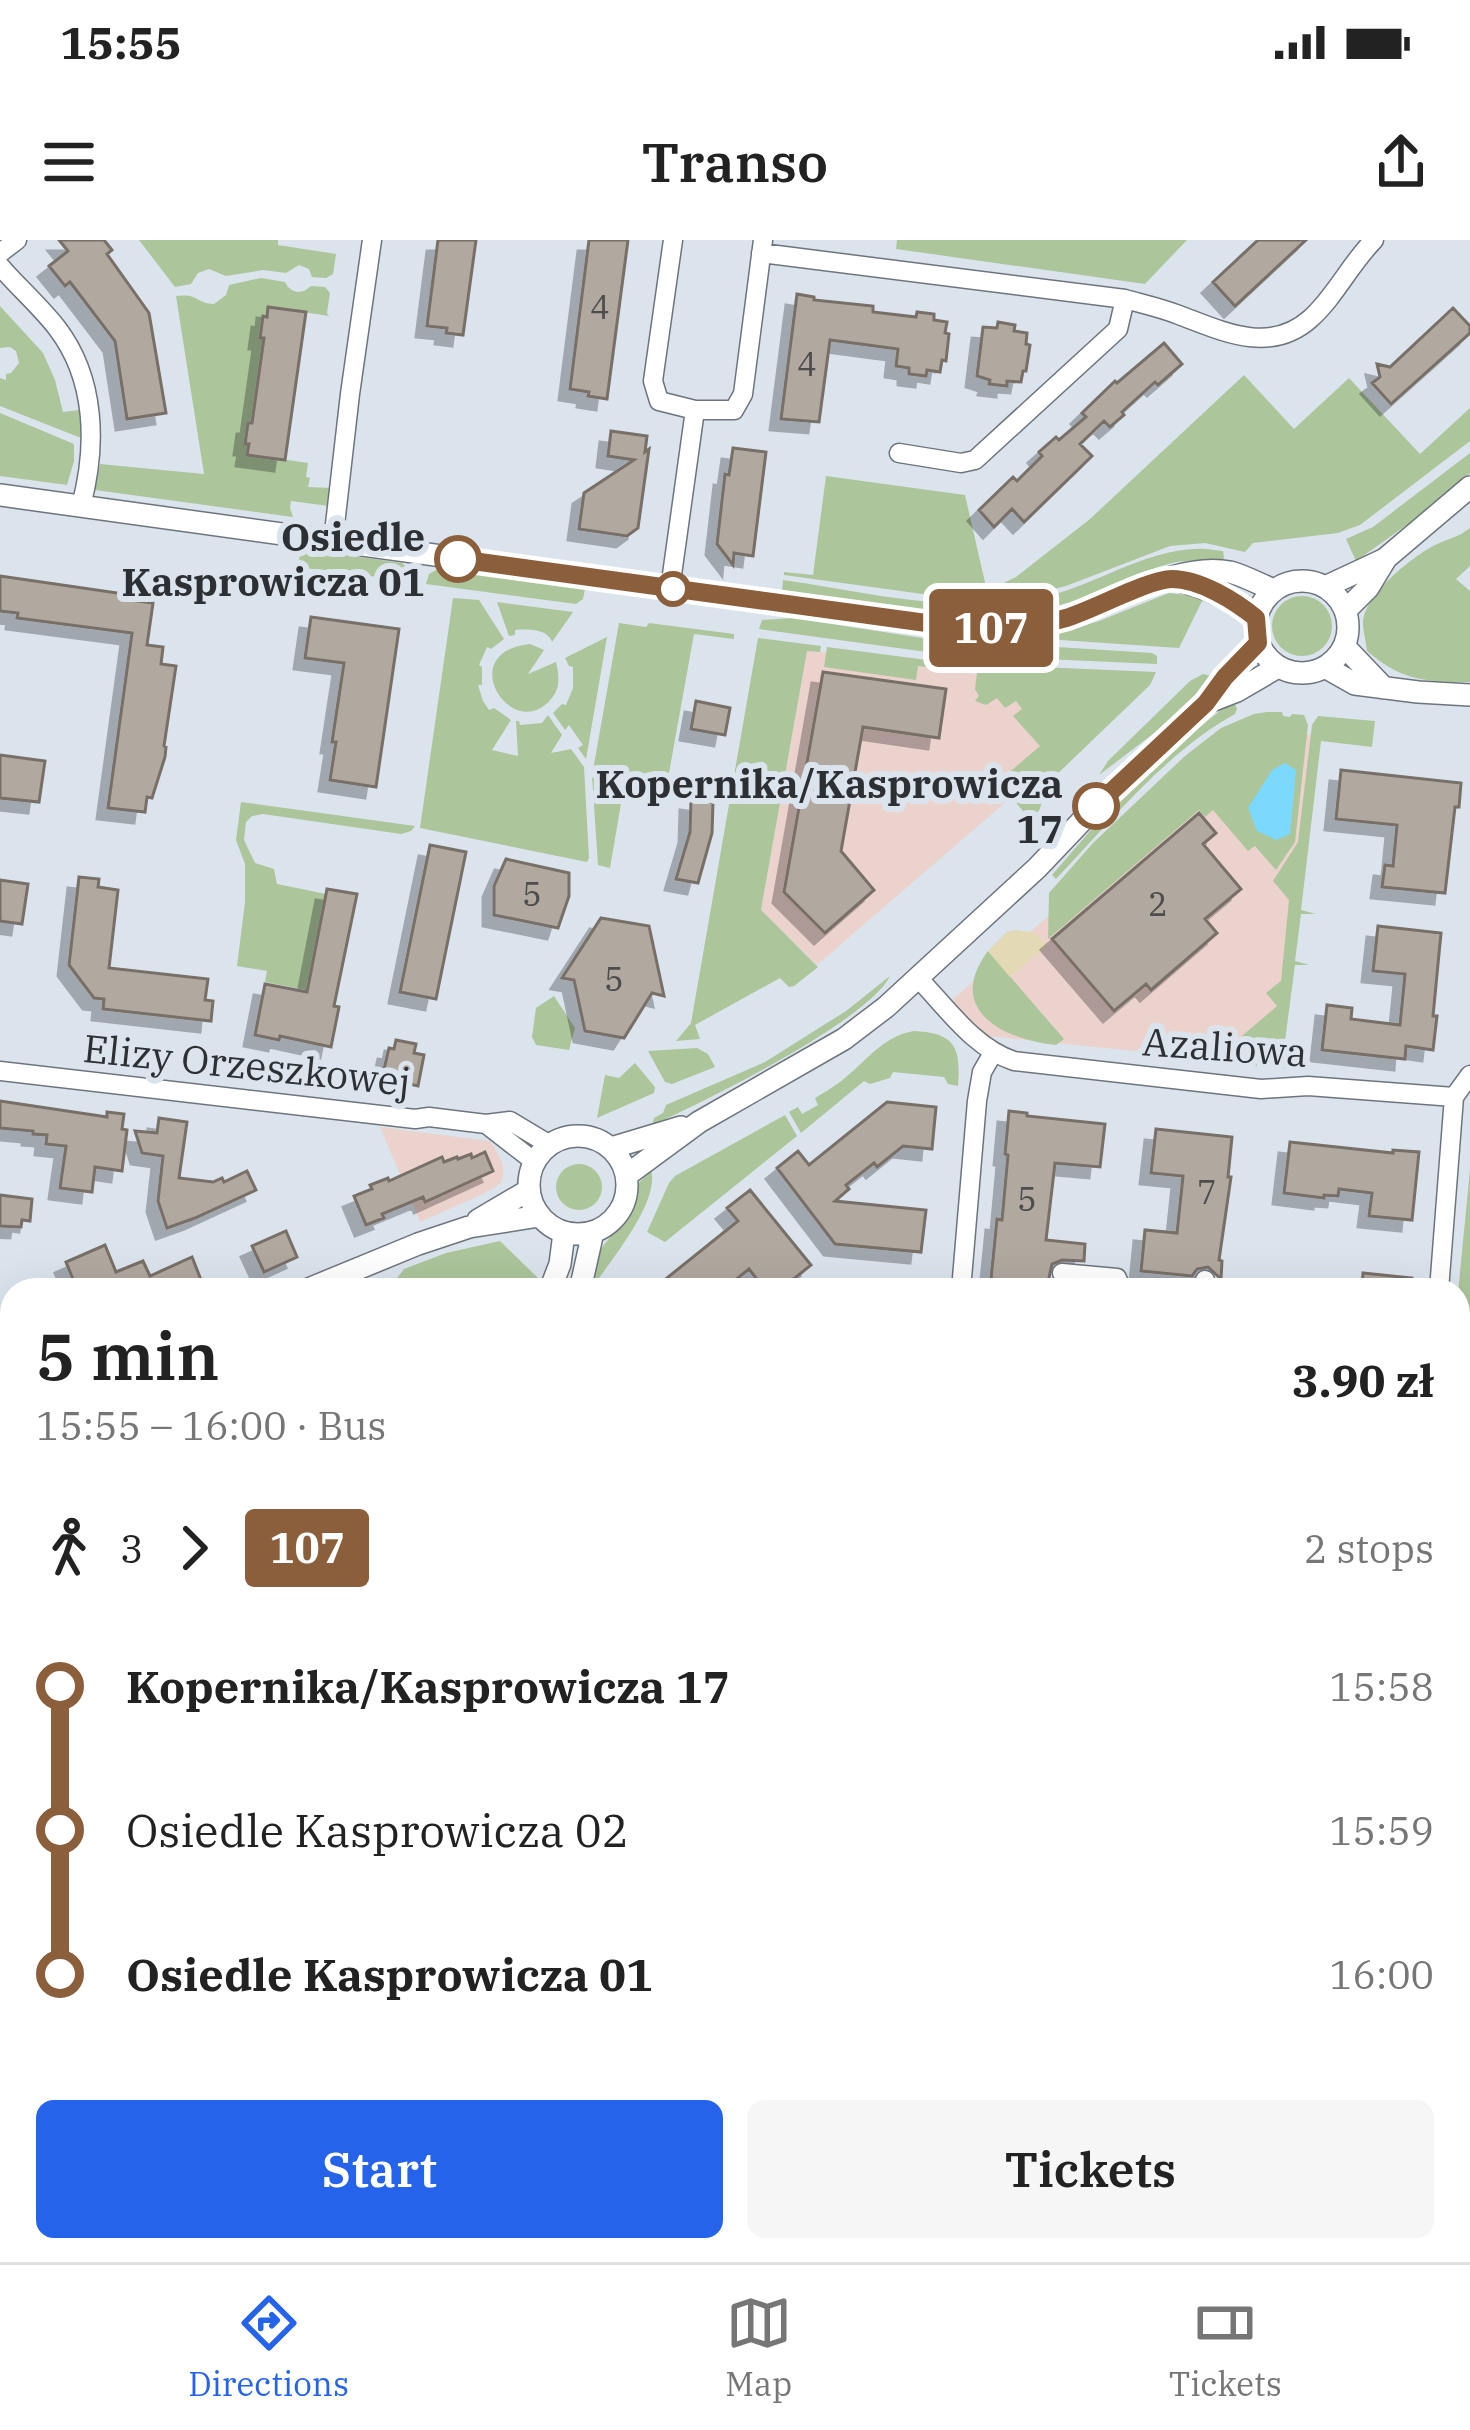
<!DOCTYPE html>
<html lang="en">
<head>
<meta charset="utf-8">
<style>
	body { margin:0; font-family:"IBM Plex Serif",serif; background:#f6f6f6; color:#222; height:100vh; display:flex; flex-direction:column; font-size:45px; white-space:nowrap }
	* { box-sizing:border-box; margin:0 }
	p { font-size:39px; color:#767676 }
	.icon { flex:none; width:66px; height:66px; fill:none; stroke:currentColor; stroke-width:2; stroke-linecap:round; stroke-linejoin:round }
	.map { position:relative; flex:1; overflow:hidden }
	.drawer { position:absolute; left:0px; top:1038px; width:1470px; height:984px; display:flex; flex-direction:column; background:#fff; border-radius:36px 36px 0 0; box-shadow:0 12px 48px #0002 }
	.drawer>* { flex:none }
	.badge { padding:0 24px; border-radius:9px; font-size:42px; line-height:78px }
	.map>.badge { position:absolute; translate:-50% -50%; box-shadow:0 0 0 6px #fff }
	.legs { display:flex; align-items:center; gap:18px; height:132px; padding:0 36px; font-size:39px }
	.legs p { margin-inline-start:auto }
	.overview { display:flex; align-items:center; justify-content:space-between; height:204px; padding:0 36px }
	h1 { font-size:66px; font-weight:600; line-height:90px }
	.primary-button { display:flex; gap:24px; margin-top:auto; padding:24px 36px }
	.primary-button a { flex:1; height:138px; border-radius:18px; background:#2563eb; color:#fff; font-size:48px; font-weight:600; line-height:138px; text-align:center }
	.primary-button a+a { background:#f6f6f6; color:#222 }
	ul { padding:0 36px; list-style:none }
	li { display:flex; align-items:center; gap:42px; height:144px; font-size:45px }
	li i { display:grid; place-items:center; width:18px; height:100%; margin:0 15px; background:currentColor }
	li i::after { content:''; width:30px; height:30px; margin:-15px; border:9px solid; border-radius:50%; background:#fff }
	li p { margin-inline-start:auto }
	li:first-child i { background:linear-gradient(#0000 50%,currentColor 0) }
	li:last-child i { background:linear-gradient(currentColor 50%,#0000 0) }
	.status { display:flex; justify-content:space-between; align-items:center; height:84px; padding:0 60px; background:#fff; direction:ltr }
	.status svg { height:33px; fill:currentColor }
	header { display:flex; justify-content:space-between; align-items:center; height:156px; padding:0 36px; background:#fff; font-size:54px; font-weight:600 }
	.tab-bar { display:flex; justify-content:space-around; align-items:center; height:168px; border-top:3px solid #e0e0e0; background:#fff; font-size:33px; color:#767676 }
	.tab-bar a { display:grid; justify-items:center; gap:6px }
	.tab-bar .selected { color:#2563eb }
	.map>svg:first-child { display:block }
</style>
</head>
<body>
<div class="status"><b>15:55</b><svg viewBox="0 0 49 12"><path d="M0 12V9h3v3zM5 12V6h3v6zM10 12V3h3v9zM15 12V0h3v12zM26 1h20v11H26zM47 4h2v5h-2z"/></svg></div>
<header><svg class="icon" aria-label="menu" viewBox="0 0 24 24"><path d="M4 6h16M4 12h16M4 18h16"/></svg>Transo<svg class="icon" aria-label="share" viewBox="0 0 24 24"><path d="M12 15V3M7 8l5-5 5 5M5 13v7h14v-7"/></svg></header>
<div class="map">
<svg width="1470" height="2022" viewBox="0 0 1470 2022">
	<defs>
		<filter id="shadow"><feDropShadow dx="-11" dy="11" stdDeviation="0" flood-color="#0004"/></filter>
	</defs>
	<rect width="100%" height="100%" fill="#dbe4ed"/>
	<!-- commercial -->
	<path fill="#ecd2cd" d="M 807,410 L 1093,451 L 1101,480 L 817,725 L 761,671 Z
		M 1264,489 L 1313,495 L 1273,825 L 967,794 L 953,759 Z
		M 380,887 L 489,901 L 494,906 L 503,925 L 503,938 L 500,944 L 483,954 L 420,982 Z"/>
	<!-- green -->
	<path fill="#acc59b" d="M 139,0 L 278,0 L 278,5 L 336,14 L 333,34 L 326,38 L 312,37 L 309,29 L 299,25 L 286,33 L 263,30 L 226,36 L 209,29 L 198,33 L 191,44 L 175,47 Z
		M 897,0 L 1187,0 L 1145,44 L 896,9 Z
		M 261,38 L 285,42 C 291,54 302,55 311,46 L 325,47 L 330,53 L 327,73 L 329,76 L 269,67 L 267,77 L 263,77 L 260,97 L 264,98 L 252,183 L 248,183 L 245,203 L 249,204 L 247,214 L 308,223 L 306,237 L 310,238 L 308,247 L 330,248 L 329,266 L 291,261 L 290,268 L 293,277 L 95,250 L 100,224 L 204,234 L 176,56 C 199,53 195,63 214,64 L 226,55 L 229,45 Z
		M 0,66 L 43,113 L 55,140 L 63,172 L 79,170 L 81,198 L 0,166 L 0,138 L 6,140 L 6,134 L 11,133 L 19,123 L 16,111 L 10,107 L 0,108 Z
		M 1244,135 L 1294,189 L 1349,138 L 1420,214 L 1470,168 L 1470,201 L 1360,285 L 1338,293 L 1253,303 L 1245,312 L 1205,303 L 1170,306 L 1066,346 L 1033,354 L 999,358 L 930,355 L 784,335 L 784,332 L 813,335 L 826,236 L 965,255 L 987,351 L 1016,337 L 1090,279 Z
		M 0,173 L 74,204 L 74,221 L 67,245 L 0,236 Z
		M 1470,213 L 1470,233 L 1415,279 L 1356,321 L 1346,299 L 1373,287 Z
		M 1470,288 L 1470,326 L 1456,339 L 1470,351 L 1470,442 C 1425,442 1402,441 1367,411 C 1366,402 1363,391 1363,382 C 1365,354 1412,317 1435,305 C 1449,298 1457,298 1470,288 Z
		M 301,309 L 402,323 L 410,330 L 410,341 L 305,328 L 299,319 Z
		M 1206,309 L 1223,311 L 1224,318 L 1221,324 C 1173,312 1147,333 1105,350 C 1082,359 1057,367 1033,371 C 983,379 933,371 883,365 L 882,368 L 785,354 L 782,351 L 783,340 C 866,352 955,375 1039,358 C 1096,347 1148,306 1206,309 Z
		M 438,329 L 585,349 L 583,359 L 576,364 L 426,344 L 429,334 Z
		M 1169,353 L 1204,357 L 1179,408 L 1060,400 L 1053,395 L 1099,381 Z
		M1272 386a30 30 0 1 1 60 0a30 30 0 1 1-60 0Z
		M 453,358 L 479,360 L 504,399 L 491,409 L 487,407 L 479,425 L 482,427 L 482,445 L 478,445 L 483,461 L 489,470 L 494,468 L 511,480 L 492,510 L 518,516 L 516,481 L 519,481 L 520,485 L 542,483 L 548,475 L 562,495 L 551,513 L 571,509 L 584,527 L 589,618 L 587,622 L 420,588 Z
		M 497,362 L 573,372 L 552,402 C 548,389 528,389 515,390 L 515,395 L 509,396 Z
		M 793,378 L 935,400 L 944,404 L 949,415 L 759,389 L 762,380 Z
		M 619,383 L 646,387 L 649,383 L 734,394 L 734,399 L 694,394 L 667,544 L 625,540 L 610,628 L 598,625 L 592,536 Z
		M 607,397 L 586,519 L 578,508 L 583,505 L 569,485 L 565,490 L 553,473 L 562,464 L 566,465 L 573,448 L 573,427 L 569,426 L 565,418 Z
		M 758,398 L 821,406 L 820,412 L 807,411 L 761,670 L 818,727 L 794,746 L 789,747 L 780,738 L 695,785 L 700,799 L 676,801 L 691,783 Z
		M 1012,401 L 1041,406 L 1152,413 L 1157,416 L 1157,424 L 974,416 C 982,402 997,402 1012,401 Z
		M 530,404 L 544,410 L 528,434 L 556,422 C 559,435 561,448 551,459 C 513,505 452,412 530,404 Z
		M 827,407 L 950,423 L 949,430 L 918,426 L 916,440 L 824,427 Z
		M 978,425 L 993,425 L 1156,432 L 1150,445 L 1050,541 L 1037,576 L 1031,580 L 998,542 L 1040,506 L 1013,476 L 1022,469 L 1016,461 L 1005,468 L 997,458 L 986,465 L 975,461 L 979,456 L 975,449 Z
		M 1203,434 L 1215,437 L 1162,487 L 1099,535 L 1108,521 L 1190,441 Z
		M 1233,460 L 1237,469 L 1235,474 C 1166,512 1110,582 1056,639 L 1052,635 L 1097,583 L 1172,510 Z
		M 1267,472 L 1282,472 L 1283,476 L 1290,477 L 1292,474 L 1304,475 L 1308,485 L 1295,602 L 1276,630 L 1255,606 L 1248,611 L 1213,570 L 1205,577 L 1199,570 L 1048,699 L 1049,653 L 1093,603 L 1185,516 L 1221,488 L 1254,474 Z
		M 1318,476 L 1375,481 L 1372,507 L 1321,501 L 1301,670 L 1316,674 L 1301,674 L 1295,721 L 1309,725 L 1295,725 L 1283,816 L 1298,819 L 1296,827 L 1285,829 L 1192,818 L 1209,803 L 1221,814 L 1277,766 L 1266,753 L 1281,741 L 1289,660 L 1273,641 L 1298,602 L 1312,485 Z
		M 241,562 L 415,586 L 411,591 L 401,594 L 263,574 L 252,576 L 246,582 L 244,600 L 255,623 L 274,629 L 277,644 L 326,654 L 306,750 L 265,742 L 267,731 L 237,726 L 245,662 L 245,624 L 236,600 Z
		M 988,711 L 1064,799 L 1056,805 C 1004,800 944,770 988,711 Z
		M 890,736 C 868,781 702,863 652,885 L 654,878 L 663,873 L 666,865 L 765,822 L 846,771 Z
		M 554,756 L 575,788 L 569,810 L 536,805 L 532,797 L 536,768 Z
		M 914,791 C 955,793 961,807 958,846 L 948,844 L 944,837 L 893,832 L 890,838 L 870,844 L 864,841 L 801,893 L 789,872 L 798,867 L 802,874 L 818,865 L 815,858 C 823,853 832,848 840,842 C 865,823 882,796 914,791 Z
		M 697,808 L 708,814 L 715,827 L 672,844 L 665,842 L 648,811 Z
		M 635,823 L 655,847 L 654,853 L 597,878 L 605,835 L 619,838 Z
		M 785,875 L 797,896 L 665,1002 L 647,992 L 669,943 L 675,936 Z
		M556 947a23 23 0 1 1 46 0a23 23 0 1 1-46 0Z
		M 1470,929 L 1470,1156 L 1461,1155 L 1458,1152 L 1458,1053 Z
		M 651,930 C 660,961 612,1019 594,1045 L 589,1043 L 596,1015 L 626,977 L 638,944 Z
		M 500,1001 L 540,1040 L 532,1050 L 388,1050 L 404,1029 L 446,1013 Z"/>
	<!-- sand -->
	<path fill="#e3d9b4" d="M 1016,690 L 1035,693 L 1047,705 L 1010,737 L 988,711 L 1007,692 Z"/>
	<!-- water -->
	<path fill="#7bd9fd" d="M 1285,523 L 1296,530 L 1290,594 L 1276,600 L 1257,591 L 1248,568 L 1272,530 Z"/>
	<!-- building -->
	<path fill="#b1a8a0" stroke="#786f68" stroke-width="3" filter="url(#shadow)" d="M 59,0 L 104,0 L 112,10 L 107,14 L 149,73 L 166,173 L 127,179 L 115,101 L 70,42 L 65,46 L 49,26 L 68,11 Z
		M 438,0 L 476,0 L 463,95 L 446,93 L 447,88 L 427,86 Z
		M 589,0 L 628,0 L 607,159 L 588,156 L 589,152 L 570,149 Z
		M 1258,0 L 1306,0 L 1235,66 L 1213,42 Z
		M 797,54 L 814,57 L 814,60 L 873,66 L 873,72 L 916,77 L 917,72 L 934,74 L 934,80 L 947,82 L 945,93 L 949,94 L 946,121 L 942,120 L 940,132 L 927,130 L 926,136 L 909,134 L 909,128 L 896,126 L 898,109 L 830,100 L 819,182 L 781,179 Z
		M 268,67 L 306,72 L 285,220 L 247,215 L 249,204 L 245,204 L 248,183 L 252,183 L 264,98 L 260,98 L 263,76 L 267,77 Z
		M 1453,68 L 1470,86 L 1470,93 L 1391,164 L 1372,143 L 1380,137 L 1377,124 L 1390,127 Z
		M 998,82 L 1015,85 L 1014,91 L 1027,93 L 1026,104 L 1030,105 L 1026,131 L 1023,131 L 1021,142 L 1007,141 L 1007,146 L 989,144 L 990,140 L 977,136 L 983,87 L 997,88 Z
		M 1164,103 L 1182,124 L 1158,145 L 1155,142 L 1122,172 L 1124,175 L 1110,187 L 1104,181 L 1080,204 L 1092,216 L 1024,282 L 1012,269 L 994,287 L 979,270 L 1013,237 L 1017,241 L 1042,216 L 1039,212 L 1056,197 L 1059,200 L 1086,177 L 1082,173 L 1115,141 L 1117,143 Z
		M 611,191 L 647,196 L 645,212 L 649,209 L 638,288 L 627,296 L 579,289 L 584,253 L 634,220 L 608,216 Z
		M 733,208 L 766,212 L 753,316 L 734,313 L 733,325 L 717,304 L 725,234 L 729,235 Z
		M 0,336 L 131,355 L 130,360 L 153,363 L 147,405 L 163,407 L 161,424 L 176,426 L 164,506 L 166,507 L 165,517 L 152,558 L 147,557 L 145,572 L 108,568 L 132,393 L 17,378 L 18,373 L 0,371 Z
		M 311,377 L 399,389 L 376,547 L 330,540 L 336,502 L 332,502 L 344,423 L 305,418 Z
		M 823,432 L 946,449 L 939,498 L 863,487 L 841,611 L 874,650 L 825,693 L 784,652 Z
		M 696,461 L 730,468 L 725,495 L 691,489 Z
		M 0,515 L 45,521 L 39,562 L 0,558 Z
		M 1341,530 L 1461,543 L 1459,567 L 1455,567 L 1445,653 L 1382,647 L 1385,625 L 1393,626 L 1397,585 L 1336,579 Z
		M 691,559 L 713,562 L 712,593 L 698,643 L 676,639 L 690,592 Z
		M 1199,573 L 1216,593 L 1203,604 L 1241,649 L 1205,679 L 1217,693 L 1151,750 L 1146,744 L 1114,771 L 1052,699 Z
		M 430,605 L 466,612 L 436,759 L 400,752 Z
		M 506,619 L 569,633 L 569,656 L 558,688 L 494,675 L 494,646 Z
		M 79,637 L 99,639 L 98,647 L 118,650 L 109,728 L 208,739 L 205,760 L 213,761 L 211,781 L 103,769 L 104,759 L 94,758 L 69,725 Z
		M 0,640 L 28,644 L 22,684 L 0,681 Z
		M 327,649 L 357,654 L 334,766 L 339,767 L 331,807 L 280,796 L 279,800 L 255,795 L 265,744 L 307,752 Z
		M 601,678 L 649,686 L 664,756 L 652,753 L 624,798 L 585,791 L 574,740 L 562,738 Z
		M 1378,686 L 1441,693 L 1433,776 L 1437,776 L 1433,810 L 1406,806 L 1405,819 L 1322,810 L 1327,765 L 1352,768 L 1351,779 L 1400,785 L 1405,734 L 1373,731 Z
		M 396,800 L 416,804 L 414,813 L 424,815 L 418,846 L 382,838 L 389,808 L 394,809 Z
		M 0,861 L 107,877 L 107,872 L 124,874 L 122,889 L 127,890 L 122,931 L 95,927 L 92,952 L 60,948 L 66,906 L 46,904 L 47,895 L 33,894 L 33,891 L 0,888 Z
		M 887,862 L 936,867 L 932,909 L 903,906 L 877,927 L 874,923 L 846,945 L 849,949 L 835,961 L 926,970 L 921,1012 L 835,1004 L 777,928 L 798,911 L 809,925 Z
		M 1009,871 L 1027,873 L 1027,876 L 1105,884 L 1100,927 L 1055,923 L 1046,1000 L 1085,1004 L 1084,1021 L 1062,1020 L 1052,1024 L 1049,1038 L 1056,1045 L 991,1039 L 997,979 L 1002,980 L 1008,915 L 1005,914 Z
		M 159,878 L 187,882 L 179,938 L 213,942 L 222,938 L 224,942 L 247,931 L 256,950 L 195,978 L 167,988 L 158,961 L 163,916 L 142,913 L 135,891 L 157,893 Z
		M 1156,889 L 1232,897 L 1228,937 L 1231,937 L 1219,1020 L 1222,1021 L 1221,1039 L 1208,1027 L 1197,1029 L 1192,1036 L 1141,1031 L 1145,990 L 1177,993 L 1183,936 L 1151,933 Z
		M 1290,902 L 1393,913 L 1393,910 L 1419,912 L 1412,980 L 1369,976 L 1372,953 L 1339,949 L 1338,956 L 1324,955 L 1324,958 L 1284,953 Z
		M 485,912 L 493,931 L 425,962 L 423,957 L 382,974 L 384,978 L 366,985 L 354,956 L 372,949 L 370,945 L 388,938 L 389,941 L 442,917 L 444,922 L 457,917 L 458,919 L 471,914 L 472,918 Z
		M 750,950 L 811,1025 L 780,1050 L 765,1050 L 749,1029 L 723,1050 L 652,1050 L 738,981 L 727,968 Z
		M 0,955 L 32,959 L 30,981 L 22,980 L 21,987 L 0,986 Z
		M 286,991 L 297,1017 L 264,1032 L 252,1006 Z
		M 105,1005 L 116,1032 L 143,1021 L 150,1036 L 192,1017 L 205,1050 L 74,1050 L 77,1049 L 66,1022 Z
		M 1363,1033 L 1412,1038 L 1412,1050 L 1362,1050 Z"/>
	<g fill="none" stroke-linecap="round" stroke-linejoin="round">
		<!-- minor casing -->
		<g stroke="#6d747c" stroke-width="21">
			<path id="minor" d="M 673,0 L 653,141 L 659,161 L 695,170 L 734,170 L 743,154 L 763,0
				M 0,13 L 17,0
				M 761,13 L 1125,59 C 1143,64 1161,68 1179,75 C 1222,91 1269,115 1310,79 C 1335,57 1350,24 1374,0
				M 0,26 C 18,47 40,66 57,88 C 96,139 97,206 81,266
				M 899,213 L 961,223 L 975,220 L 1118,89 L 1125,59
				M 333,302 L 350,154 L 372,0
				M 670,349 L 695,170
				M 918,738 C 947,768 974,808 1014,821 L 1261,849 L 1308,846 L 1454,857
				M 0,831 L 415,879 L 429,877 L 486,884 L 510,881 L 550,905
				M 486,884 L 535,922
				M 1062,1033 L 1117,1038 L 1121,1049 L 1132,1050
				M 961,1050 L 977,861 L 982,832 L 993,813
				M 1202,1050 L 1205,1040
				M 1439,1050 L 1454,857 L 1470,835
				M 0,1144 L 12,1172
				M 1458,1373 L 1470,1374
				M 0,1416 L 12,1413
				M 0,1722 L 12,1724
				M 1458,1727 L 1470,1728
				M 1458,1874 L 1470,1876
				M 319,2022 L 320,2010
				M 539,2022 L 540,2010
				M 754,2022 L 755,2010
				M 972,2022 L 973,2010
				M 1145,2022 L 1146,2010
				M 1307,2022 L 1308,2010"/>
		</g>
		<!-- tertiary casing -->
		<g stroke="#6d747c" stroke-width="24">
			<path id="tertiary" d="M 0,255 L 963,388 C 998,388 1033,388 1067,378 C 1117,363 1176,322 1230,332 C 1245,336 1259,344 1274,350
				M 1172,339 C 1203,346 1232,358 1256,378
				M1256 387a46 46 0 1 1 92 0a46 46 0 1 1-92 0Z
				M 1325,347 L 1385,319 L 1470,247
				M 1345,371 L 1368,348 L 1385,320
				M 1344,406 L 1384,448
				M 1325,427 L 1355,444 L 1418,452 L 1470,455
				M 1206,463 L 1237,451 L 1278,427
				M529 945a49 49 0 1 1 98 0a49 49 0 1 1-98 0Z
				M 611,908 L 681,887
				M 627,935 L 699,882 L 844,799 L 886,767 L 1037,628 L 1096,566 L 1206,463 L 1235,425 L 1258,403
				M 478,980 L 529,950
				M 306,1050 L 418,1004 L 469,987 L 539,976
				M 550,1050 L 560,1024 L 564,993
				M 580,1050 L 593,992
				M 0,1187 L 12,1182
				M 163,2022 L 164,2010"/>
		</g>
		<!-- minor -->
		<use href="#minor" stroke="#fff" stroke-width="18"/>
		<!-- tertiary -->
		<use href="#tertiary" stroke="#fff" stroke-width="21"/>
	</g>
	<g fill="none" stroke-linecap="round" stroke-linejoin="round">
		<!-- line-1 casing -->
		<g stroke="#fff" stroke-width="27">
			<path id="line-1" d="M 458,319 L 963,388 C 998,388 1032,388 1066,378 C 1093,370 1149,339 1172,339 C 1200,339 1235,361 1256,378 L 1258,403 L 1225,437 L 1206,463 L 1096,566"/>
		</g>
		<!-- line-1 -->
		<use href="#line-1" stroke="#8b5e3c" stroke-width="18"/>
	</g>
	<!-- markers -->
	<g fill="#fff" stroke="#8b5e3c" stroke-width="6">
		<circle cx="458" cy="319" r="21"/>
		<circle cx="673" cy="349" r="15"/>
		<circle cx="1096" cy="566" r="21"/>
	</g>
	<g text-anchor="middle" stroke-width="12" stroke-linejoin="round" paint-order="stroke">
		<!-- number labels -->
		<g font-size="33" fill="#4d4d4e">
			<text x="600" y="79">4</text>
			<text x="807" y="136">4</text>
			<text x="532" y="666">5</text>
			<text x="1158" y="676">2</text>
			<text x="614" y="751">5</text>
			<text x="1207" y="964">7</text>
			<text x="1027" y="971">5</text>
		</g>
		<!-- stop labels -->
		<g font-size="39" font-weight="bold" fill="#2c2f33" stroke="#dbe4ed" text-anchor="end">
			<text x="425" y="311">Osiedle<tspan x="425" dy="45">Kasprowicza 01</tspan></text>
			<text x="1063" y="558">Kopernika/Kasprowicza<tspan x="1063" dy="45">17</tspan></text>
		</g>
		<!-- street labels -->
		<g font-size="39" fill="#2c2f33" stroke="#dbe4ed">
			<text transform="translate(1225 807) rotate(4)" y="14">Azaliowa</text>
			<text transform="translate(247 825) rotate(6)" y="14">Elizy Orzeszkowej</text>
		</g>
	</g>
</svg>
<b class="badge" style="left:991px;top:388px;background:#8b5e3c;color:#fff">107</b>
<section class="drawer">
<div class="overview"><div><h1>5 min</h1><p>15:55 – 16:00 · Bus</p></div><b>3.90 zł</b></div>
<div class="legs"><svg class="icon" aria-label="walk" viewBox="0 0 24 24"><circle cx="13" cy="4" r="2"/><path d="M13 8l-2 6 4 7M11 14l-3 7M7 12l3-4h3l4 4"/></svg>3<svg class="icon" aria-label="forward" viewBox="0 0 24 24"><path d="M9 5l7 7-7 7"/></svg><b class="badge" style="background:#8b5e3c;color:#fff">107</b><p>2 stops</p></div>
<ul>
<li><i style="color:#8b5e3c"></i><b>Kopernika/Kasprowicza 17</b><p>15:58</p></li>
<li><i style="color:#8b5e3c"></i><span>Osiedle Kasprowicza 02</span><p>15:59</p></li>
<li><i style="color:#8b5e3c"></i><b>Osiedle Kasprowicza 01</b><p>16:00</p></li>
</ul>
<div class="primary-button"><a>Start</a><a>Tickets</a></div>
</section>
</div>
<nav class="tab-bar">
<a class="selected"><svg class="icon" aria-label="directions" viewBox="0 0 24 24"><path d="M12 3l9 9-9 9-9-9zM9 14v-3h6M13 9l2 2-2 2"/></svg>Directions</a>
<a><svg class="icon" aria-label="map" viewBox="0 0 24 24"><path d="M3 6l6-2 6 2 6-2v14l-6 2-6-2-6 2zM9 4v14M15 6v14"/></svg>Map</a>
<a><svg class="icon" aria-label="tickets" viewBox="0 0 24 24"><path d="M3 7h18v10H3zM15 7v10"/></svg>Tickets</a>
</nav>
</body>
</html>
